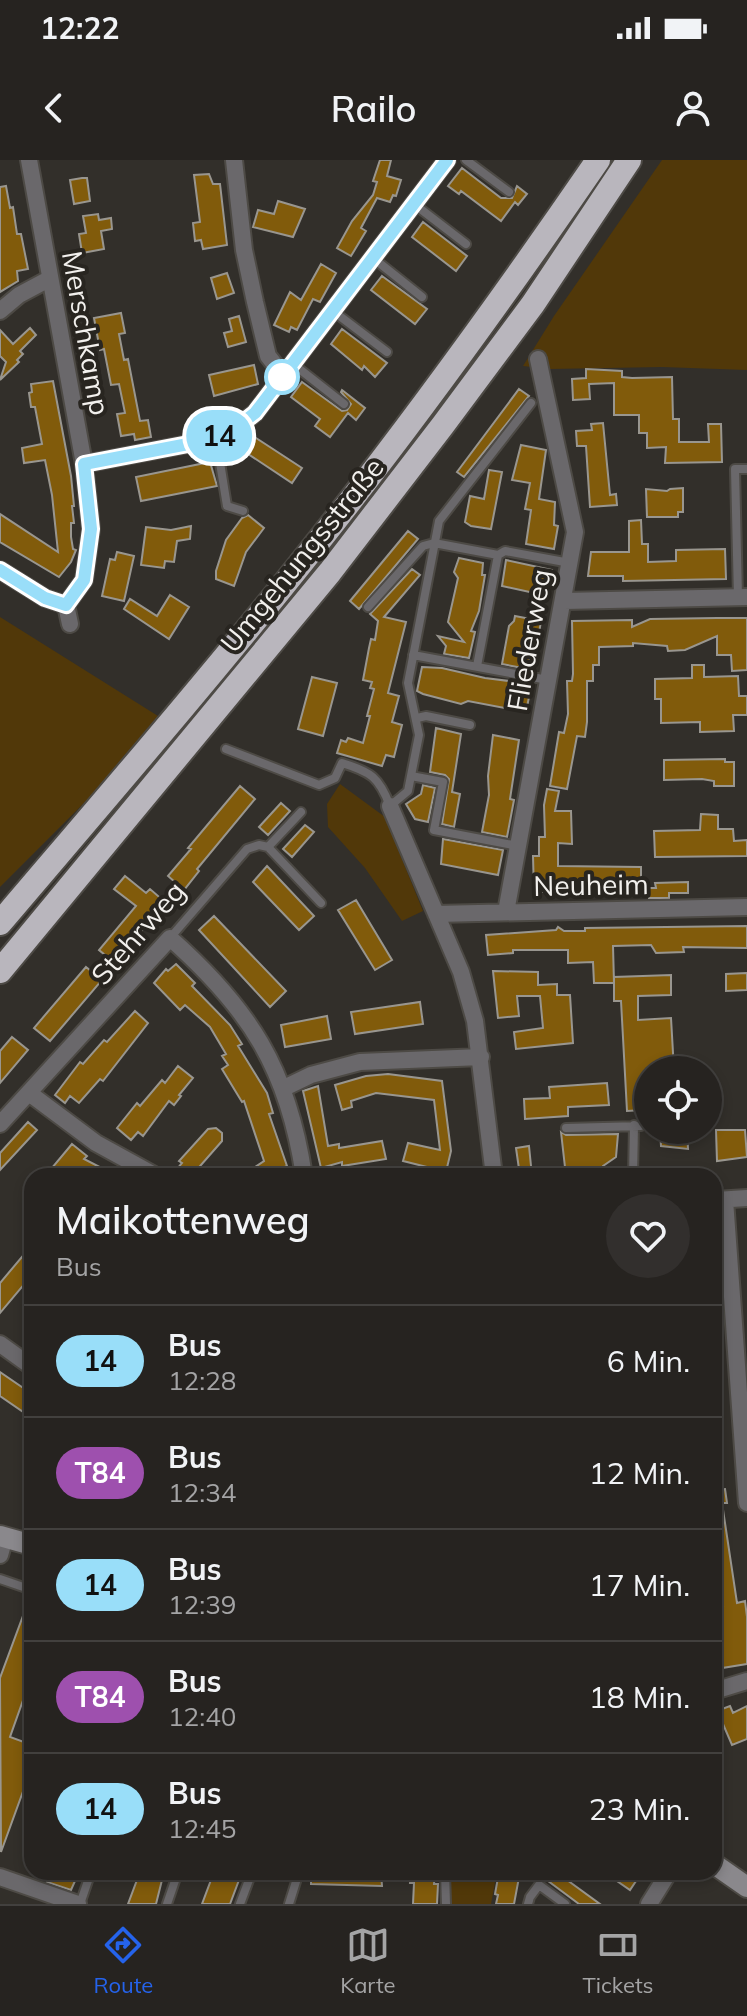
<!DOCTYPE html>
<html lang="de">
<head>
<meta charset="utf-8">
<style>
	body { margin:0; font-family:Mulish,sans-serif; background:#322f2d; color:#f1f3f6; height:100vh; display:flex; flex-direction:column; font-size:30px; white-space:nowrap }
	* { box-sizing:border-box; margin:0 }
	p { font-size:26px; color:#a4a4a5 }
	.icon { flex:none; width:44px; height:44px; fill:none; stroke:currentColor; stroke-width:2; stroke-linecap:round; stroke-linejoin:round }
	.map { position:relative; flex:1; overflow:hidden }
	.side { position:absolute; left:24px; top:1008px; width:698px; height:712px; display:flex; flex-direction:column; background:#262320; border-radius:24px; box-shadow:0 4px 12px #0003,0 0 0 2px #42403e }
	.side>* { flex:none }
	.badge { padding:0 16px; border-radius:26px; font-size:28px; line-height:52px }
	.controls { position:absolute; left:634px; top:896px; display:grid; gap:16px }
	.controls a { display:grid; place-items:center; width:88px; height:88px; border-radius:50%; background:#262320; box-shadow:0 4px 12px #0003,0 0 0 2px #42403e; font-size:40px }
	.map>.badge { position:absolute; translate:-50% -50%; box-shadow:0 0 0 4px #fff }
	.round { display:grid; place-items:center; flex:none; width:84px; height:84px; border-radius:42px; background:#322f2d }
	.summary { display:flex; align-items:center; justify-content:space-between; height:136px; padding:0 32px }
	h1 { font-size:38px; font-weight:600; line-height:60px }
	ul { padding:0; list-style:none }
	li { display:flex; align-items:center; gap:24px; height:112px; padding:0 32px; border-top:2px solid #42403e }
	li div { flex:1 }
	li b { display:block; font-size:30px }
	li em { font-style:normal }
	li .badge { min-width:88px; font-weight:700; text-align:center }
	.status { display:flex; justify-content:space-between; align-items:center; height:56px; padding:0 40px; background:#262320; direction:ltr }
	.status svg { height:22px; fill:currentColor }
	header { display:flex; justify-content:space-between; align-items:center; height:104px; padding:0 32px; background:#262320; font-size:36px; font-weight:600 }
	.menu { display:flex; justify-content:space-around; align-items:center; height:112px; border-top:2px solid #42403e; background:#262320; font-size:22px; color:#a4a4a5 }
	.menu a { display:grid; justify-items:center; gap:4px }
	.menu .selected { color:#2563eb }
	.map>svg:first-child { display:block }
</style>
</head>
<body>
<div class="status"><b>12:22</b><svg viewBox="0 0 49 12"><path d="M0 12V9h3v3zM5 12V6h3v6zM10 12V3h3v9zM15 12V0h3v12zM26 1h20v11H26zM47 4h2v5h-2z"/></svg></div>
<header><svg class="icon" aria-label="back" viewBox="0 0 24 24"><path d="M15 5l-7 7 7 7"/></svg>Railo<svg class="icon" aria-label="person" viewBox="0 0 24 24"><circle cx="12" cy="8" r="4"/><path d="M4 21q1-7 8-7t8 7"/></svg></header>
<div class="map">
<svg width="747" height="1744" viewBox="0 0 747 1744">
	<rect width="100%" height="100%" fill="#322f2a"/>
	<!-- green -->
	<path fill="#513809" d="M 662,0 L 747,0 L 747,210 L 662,207 L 550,209 L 523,206 L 554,156 Z
		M 0,457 L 158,556 L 92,635 L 0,727 Z
		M 340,624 L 385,657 L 423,751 L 402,761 L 365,708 L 328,667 L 327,644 Z
		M 447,1712 L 497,1712 L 491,1744 L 448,1744 Z"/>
	<!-- building -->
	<path fill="#815b0b" stroke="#99968f" stroke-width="2" d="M 380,0 L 391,0 L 387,16 L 401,20 L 396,36 L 393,35 L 390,42 L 377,38 L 361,68 L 366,71 L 351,96 L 337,88 L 352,61 L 373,35 L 377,22 L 373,21 Z
		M 462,8 L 501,38 L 512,38 L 517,26 L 527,34 L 518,45 L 515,42 L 501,61 L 461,31 L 459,34 L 448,26 Z
		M 209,14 L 213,24 L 220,24 L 227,85 L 203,89 L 201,80 L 195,81 L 193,63 L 200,62 L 194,15 Z
		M 82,18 L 87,18 L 90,41 L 74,44 L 70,20 Z
		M 6,26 L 10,48 L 13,47 L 17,74 L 21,74 L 28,109 L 17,111 L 18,121 L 0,132 L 0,27 Z
		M 278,41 L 305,49 L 293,77 L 253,67 L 258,50 L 274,54 Z
		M 98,54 L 99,60 L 111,58 L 112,69 L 101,71 L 104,89 L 82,93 L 79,74 L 86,73 L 83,56 Z
		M 423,62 L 467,96 L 456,111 L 412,77 Z
		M 321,104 L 336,113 L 320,142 L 313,139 L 297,170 L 291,167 L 289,172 L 274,165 L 290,132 L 301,140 Z
		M 227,113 L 234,133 L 217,139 L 211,118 Z
		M 382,116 L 427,149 L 415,164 L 371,130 Z
		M 121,153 L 125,173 L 119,174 L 124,200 L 128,199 L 140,261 L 148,260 L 151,277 L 135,280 L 134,274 L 121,276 L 117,254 L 125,253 L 119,224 L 111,225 L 104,189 L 100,190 L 94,158 Z
		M 239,156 L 246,182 L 228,187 L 224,173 L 232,171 L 229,159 Z
		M 30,168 L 36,175 L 20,191 L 23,194 L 17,200 L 19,202 L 0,220 L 6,202 L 0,196 L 0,170 L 13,184 Z
		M 342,169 L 387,203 L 375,217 L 364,206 L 362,210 L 331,184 Z
		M 254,205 L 258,224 L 214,236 L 209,215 Z
		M 586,209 L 622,211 L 622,217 L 632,218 L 672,217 L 673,259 L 679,259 L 679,282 L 709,282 L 708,264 L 721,264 L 722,302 L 665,303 L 666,287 L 647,288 L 647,273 L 639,273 L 639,255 L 614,255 L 614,223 L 589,224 L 590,239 L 573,240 L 572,219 L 586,218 Z
		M 53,221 L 71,316 L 74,346 L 72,346 L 74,363 L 71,363 L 71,377 L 73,389 L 76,390 L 71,402 L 59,417 L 0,382 L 0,354 L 58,392 L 52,335 L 45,300 L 24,303 L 22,288 L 42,284 L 35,247 L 31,247 L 29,233 L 32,232 L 31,224 Z
		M 302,222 L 342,251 L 347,250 L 351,244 L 341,232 L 342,230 L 365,248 L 356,260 L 348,253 L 330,277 L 315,266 L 320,259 L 291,237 Z
		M 519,229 L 529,236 L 464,317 L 457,312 Z
		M 603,263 L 610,335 L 616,334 L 617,345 L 590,347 L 586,286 L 577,286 L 576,271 L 592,270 L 591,264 Z
		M 247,275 L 254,280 L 256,278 L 302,308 L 292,323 L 239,288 Z
		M 521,285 L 546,290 L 539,339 L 555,342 L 554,365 L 558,366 L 554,389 L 526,384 L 531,350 L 525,349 L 530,323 L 512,320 Z
		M 210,302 L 217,326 L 141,341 L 136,317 Z
		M 489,310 L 502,312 L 491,369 L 471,366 L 465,362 L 470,336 L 484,339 Z
		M 683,328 L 683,352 L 678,352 L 678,357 L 647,357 L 646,329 L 667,331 L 670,329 Z
		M 248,355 L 264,368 L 246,392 L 234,426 L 216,419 L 216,411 L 226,380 L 242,358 Z
		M 641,360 L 642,384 L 648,384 L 648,402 L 676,401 L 676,390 L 725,389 L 726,419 L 623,421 L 623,416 L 588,416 L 591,392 L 629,392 L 629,361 Z
		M 191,366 L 190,379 L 177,381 L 174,402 L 165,401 L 164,408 L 141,405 L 146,367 L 171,370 Z
		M 408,371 L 418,379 L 359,449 L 350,441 Z
		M 117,392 L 134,396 L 124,441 L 102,436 L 110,399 L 115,400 Z
		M 459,398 L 483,403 L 482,415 L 485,415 L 479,451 L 471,471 L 475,472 L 469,498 L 444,494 L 446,486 L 438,476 L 464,482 L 448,462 L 458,418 L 454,412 Z
		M 506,400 L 552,410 L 548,436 L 502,426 Z
		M 412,409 L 420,415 L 384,457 L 406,462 L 388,533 L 399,536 L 392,562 L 402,565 L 394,597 L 386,595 L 382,606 L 337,593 L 341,580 L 346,582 L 348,578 L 363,583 L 370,556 L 367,556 L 374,529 L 370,528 L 372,522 L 363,520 L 369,488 L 371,479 L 375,480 L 378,461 L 370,454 Z
		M 170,435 L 189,447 L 169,479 L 124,449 L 130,439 L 157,456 Z
		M 515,456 L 541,461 L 539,473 L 535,472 L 528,509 L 502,504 L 509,466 L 514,461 Z
		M 717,458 L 747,458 L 747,510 L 732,511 L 731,495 L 717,495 L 717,476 L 685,490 L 668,491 L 667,486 L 633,483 L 633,486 L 599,487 L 599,505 L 593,505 L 593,521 L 587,521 L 587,562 L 585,577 L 577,576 L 567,629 L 550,626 L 559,572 L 564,573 L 568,554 L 567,521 L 572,521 L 573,514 L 572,461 L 632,460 L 632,467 L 650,459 Z
		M 692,505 L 704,505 L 704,517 L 738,516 L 739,536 L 747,536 L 747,555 L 733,555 L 734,571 L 700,572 L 700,562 L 661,563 L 661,539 L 655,539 L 655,519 L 692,518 Z
		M 422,507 L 442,508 L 485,518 L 525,523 L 525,525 L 531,527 L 526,552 L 468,541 L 461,544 L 423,534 L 417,531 Z
		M 312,517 L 337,523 L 323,576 L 298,569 Z
		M 436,568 L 461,574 L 452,632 L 460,634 L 454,667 L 442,664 L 449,619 L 445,615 L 430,612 Z
		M 493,575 L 519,580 L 510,639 L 514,640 L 507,677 L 482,672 L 489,635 L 488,616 Z
		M 725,599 L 725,602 L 734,602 L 734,626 L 714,626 L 714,621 L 702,619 L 664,620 L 664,600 Z
		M 423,625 L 435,628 L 428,662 L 415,659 L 406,644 L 421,634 Z
		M 240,626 L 255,639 L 197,709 L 199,711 L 184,730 L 168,716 L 191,689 L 188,688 Z
		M 547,629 L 559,631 L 555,651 L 571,651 L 572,684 L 558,683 L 558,706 L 641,707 L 641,731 L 558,728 L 558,732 L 534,732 L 533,696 L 539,696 L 539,677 L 545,677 L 544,645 Z
		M 281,643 L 290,651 L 268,675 L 259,667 Z
		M 701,654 L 718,655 L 718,669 L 733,669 L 734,681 L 747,680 L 747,696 L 655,697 L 654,671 L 700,670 Z
		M 305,665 L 314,672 L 292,697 L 283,689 Z
		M 443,679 L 503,690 L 498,715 L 441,704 Z
		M 267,706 L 314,756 L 299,770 L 253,722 Z
		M 125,716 L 146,733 L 150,729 L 165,742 L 115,803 L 99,790 L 136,746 L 114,729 Z
		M 688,722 L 688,733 L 669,733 L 669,738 L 649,738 L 648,728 L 656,728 L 655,723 Z
		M 356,740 L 392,800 L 375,810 L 338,750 Z
		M 214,756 L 286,831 L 270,847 L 199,770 Z
		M 747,766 L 747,788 L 683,787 L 684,792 L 656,793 L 651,785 L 613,786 L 614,823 L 594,823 L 593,802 L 568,803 L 568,790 L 513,790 L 513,793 L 488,795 L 486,775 L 556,770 L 558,767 L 564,771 L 585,771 L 585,768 Z
		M 176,804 L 195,823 L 192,826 L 230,865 L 242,884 L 238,886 L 267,933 L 273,953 L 269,954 L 287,1006 L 263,1016 L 242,1016 L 264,1001 L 244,941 L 242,942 L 222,909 L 228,905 L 222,896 L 226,894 L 210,867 L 185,845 L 180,850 L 154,823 L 166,809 L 168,811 Z
		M 86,807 L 102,820 L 50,881 L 34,868 Z
		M 493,811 L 538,812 L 538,825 L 557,824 L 557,835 L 570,835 L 573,883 L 516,889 L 514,872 L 543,868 L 540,836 L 517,836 L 519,856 L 498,858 Z
		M 747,813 L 747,830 L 726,831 L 726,814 Z
		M 671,815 L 671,835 L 638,836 L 638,860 L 671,858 L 674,910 L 648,910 L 648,932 L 643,932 L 643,950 L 627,951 L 621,841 L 614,841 L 614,817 Z
		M 420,842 L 423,864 L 355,874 L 351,852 Z
		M 135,851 L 148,863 L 103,921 L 100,919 L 79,943 L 70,936 L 65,943 L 55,935 L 80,902 L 83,904 L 104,880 L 107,882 Z
		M 327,856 L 331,879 L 285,887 L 281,865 Z
		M 12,877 L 28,890 L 0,923 L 0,891 Z
		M 178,906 L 193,918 L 179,935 L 181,936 L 174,945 L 169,941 L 143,976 L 138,972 L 131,980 L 117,968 L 137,943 L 140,946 L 162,920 L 165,923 Z
		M 388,914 L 442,921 L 451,991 L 445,1016 L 434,1016 L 435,1009 L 403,1001 L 408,983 L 440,990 L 434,940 L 376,933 L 351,941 L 352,947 L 342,950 L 335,925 L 366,916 Z
		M 607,923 L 609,945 L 568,947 L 568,956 L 525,959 L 524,939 L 550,938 L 549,927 Z
		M 318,926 L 328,986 L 339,984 L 339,988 L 382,981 L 386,999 L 342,1006 L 342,1002 L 321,1008 L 303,931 Z
		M 28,962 L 37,970 L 0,1010 L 0,993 Z
		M 216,968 L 222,973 L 222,981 L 194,1013 L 192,1012 L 189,1014 L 177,1009 L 182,1003 L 179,1001 L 208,969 Z
		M 660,970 L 687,970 L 688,989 L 661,986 Z
		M 716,970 L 745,970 L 747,997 L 717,1001 Z
		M 561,972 L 566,975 L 618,974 L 616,997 L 603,1006 L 603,1009 L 581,1012 L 581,1016 L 566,1016 Z
		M 72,984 L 87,996 L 84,999 L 117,1016 L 60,1016 L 51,1009 Z
		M 529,986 L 532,1016 L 520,1016 L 516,988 Z
		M 32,1085 L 32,1115 L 0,1153 L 0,1123 Z
		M 0,1212 L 32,1234 L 32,1258 L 0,1236 Z
		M 725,1329 L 727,1343 L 722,1343 L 737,1443 L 745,1441 L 747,1457 L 747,1504 L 722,1508 L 719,1490 L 714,1491 L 714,1448 L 723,1446 L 720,1422 L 714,1423 L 714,1330 Z
		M 30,1437 L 32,1437 L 32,1515 L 10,1577 L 32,1585 L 32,1616 L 29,1615 L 1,1692 L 0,1518 Z
		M 730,1546 L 733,1553 L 747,1546 L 747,1579 L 732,1585 L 723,1564 L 714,1567 L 714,1552 Z
		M 54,1712 L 79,1712 L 71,1730 L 47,1722 Z
		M 140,1712 L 164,1712 L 156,1744 L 128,1744 Z
		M 214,1712 L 242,1712 L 230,1744 L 202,1744 Z
		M 311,1712 L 381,1712 L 382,1726 L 311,1724 Z
		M 411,1712 L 435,1712 L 434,1724 L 438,1724 L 437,1744 L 413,1744 L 414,1723 L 410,1723 Z
		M 499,1712 L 520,1712 L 514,1744 L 496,1744 L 498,1735 L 495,1734 Z
		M 536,1712 L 556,1712 L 600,1744 L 579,1744 Z
		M 604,1712 L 642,1712 L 630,1730 Z"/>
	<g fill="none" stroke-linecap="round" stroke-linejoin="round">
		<!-- lane casing -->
		<g stroke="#4d4a45" stroke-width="12">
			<path id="lane" d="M 466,0 L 509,32
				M 414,44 L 466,84
				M 373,98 L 422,137
				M 333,151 L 387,192
				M 293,204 L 344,244
				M 216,278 L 227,346 L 243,351
				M 738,437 L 735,309 L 747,309
				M 368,447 L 423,386 L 434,383 L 498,395 L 505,391 L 570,403
				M 413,495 L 548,520
				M 477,506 L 498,395
				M 417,558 L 426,556 L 470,565
				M 226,589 L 319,625 L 335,618 L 342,603 C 371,612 379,617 390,646 L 408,631 L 419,575 L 408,523 L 439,361 L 531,243
				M 411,616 L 443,622 L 434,670 L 518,686
				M 268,687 L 301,652
				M 170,778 L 247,689 L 259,685 L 268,687 L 321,743
				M 566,968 L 641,966 L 648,959
				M 633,1016 L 634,965
				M 0,1419 L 32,1430
				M 445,1712 L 446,1744
				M 80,1744 L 91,1712
				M 167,1744 L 178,1712
				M 240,1744 L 252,1712
				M 289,1744 L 299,1712
				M 528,1744 L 530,1737 L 539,1725 L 565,1744"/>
		</g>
		<!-- street casing -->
		<g stroke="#4d4a45" stroke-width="20">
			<path id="street" d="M 29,0 L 84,304 L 91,369 L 84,420 L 66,445
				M 234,0 L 244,90 L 255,142 L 268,196 L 283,215
				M 0,151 L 19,135 L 49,119
				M 84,304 L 209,280 L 233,270 L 255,253 L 447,0
				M 0,410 L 45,438 L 66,445
				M 564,441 L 747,437
				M 66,445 L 70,464
				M 390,646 L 461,812 L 475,861 L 494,1016
				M 506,752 L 575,372 L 538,199
				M 436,754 L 747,747
				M 284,928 L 311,915 L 360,902 L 481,897
				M 29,933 L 96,983 L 156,1016
				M 0,964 L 170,778 C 250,849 288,909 304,1016
				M 716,1040 L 747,1038
				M 725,1040 L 747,1343
				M 0,1184 L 32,1207
				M 0,1395 L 5,1377
				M 714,1531 L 747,1521
				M 0,1717 L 78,1744
				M 649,1744 L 669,1712"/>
		</g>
		<!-- secondary casing -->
		<g stroke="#4d4a45" stroke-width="24">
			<path id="secondary" d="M 0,1376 L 32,1385
				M 714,1704 L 747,1727"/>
		</g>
		<!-- highway casing -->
		<g stroke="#4d4a45" stroke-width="28">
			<path id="highway" d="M 0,763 C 102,643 205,524 304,400 C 407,271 504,137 598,0
				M 0,811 L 330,412 L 443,265 L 533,144 L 629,0"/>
		</g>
		<!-- lane -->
		<use href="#lane" stroke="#6a686b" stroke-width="8"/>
		<!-- street -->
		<use href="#street" stroke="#6a686b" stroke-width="16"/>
		<!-- secondary -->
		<use href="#secondary" stroke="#8a888c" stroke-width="20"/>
		<!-- highway -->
		<use href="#highway" stroke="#b9b6bd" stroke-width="24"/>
	</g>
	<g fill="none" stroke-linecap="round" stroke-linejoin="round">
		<!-- line casing -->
		<g stroke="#fff" stroke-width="18">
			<path id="line" d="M 0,410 L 45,438 L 66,445 L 84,420 L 91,369 L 84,304 L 209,280 L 233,270 L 255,253 L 447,0"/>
		</g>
		<!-- line -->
		<use href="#line" stroke="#99def9" stroke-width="12"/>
	</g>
	<!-- markers -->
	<circle fill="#fff" stroke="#99def9" stroke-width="4" cx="282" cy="217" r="16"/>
	<g text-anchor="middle" stroke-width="8" stroke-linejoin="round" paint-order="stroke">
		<!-- street labels -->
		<g font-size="28" fill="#f2f0ed" stroke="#282520">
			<text transform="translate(86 173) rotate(80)" y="10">Merschkamp</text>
			<text transform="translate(302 395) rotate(-51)" y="10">Umgehungsstraße</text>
			<text transform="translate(529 480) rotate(-80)" y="10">Fliederweg</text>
			<text transform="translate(591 725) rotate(-1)" y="10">Neuheim</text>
			<text transform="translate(138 773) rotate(-49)" y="10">Stehrweg</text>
		</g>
	</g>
</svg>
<div class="controls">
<a><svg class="icon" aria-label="locate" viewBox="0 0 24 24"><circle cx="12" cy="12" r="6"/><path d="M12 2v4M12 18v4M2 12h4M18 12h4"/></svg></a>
</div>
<b class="badge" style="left:219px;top:276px;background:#99def9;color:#111">14</b>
<section class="side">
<div class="summary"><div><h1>Maikottenweg</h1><p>Bus</p></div><a class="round"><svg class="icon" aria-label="heart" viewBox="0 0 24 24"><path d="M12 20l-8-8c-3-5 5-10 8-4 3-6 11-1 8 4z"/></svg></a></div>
<ul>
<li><span class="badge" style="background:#99def9;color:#111">14</span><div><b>Bus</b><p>12:28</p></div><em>6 Min.</em></li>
<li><span class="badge" style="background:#9e50ae;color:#fff">T84</span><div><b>Bus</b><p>12:34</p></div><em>12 Min.</em></li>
<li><span class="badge" style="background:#99def9;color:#111">14</span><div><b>Bus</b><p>12:39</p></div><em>17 Min.</em></li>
<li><span class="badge" style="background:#9e50ae;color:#fff">T84</span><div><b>Bus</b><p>12:40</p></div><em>18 Min.</em></li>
<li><span class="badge" style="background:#99def9;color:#111">14</span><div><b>Bus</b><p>12:45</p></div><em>23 Min.</em></li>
</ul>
</section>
</div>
<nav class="menu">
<a class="selected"><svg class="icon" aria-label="directions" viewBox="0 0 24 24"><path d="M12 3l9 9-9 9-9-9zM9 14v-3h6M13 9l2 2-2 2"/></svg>Route</a>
<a><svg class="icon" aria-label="map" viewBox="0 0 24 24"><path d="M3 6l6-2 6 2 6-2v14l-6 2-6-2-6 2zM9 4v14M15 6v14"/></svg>Karte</a>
<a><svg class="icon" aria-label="tickets" viewBox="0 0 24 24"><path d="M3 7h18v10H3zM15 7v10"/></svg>Tickets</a>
</nav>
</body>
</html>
